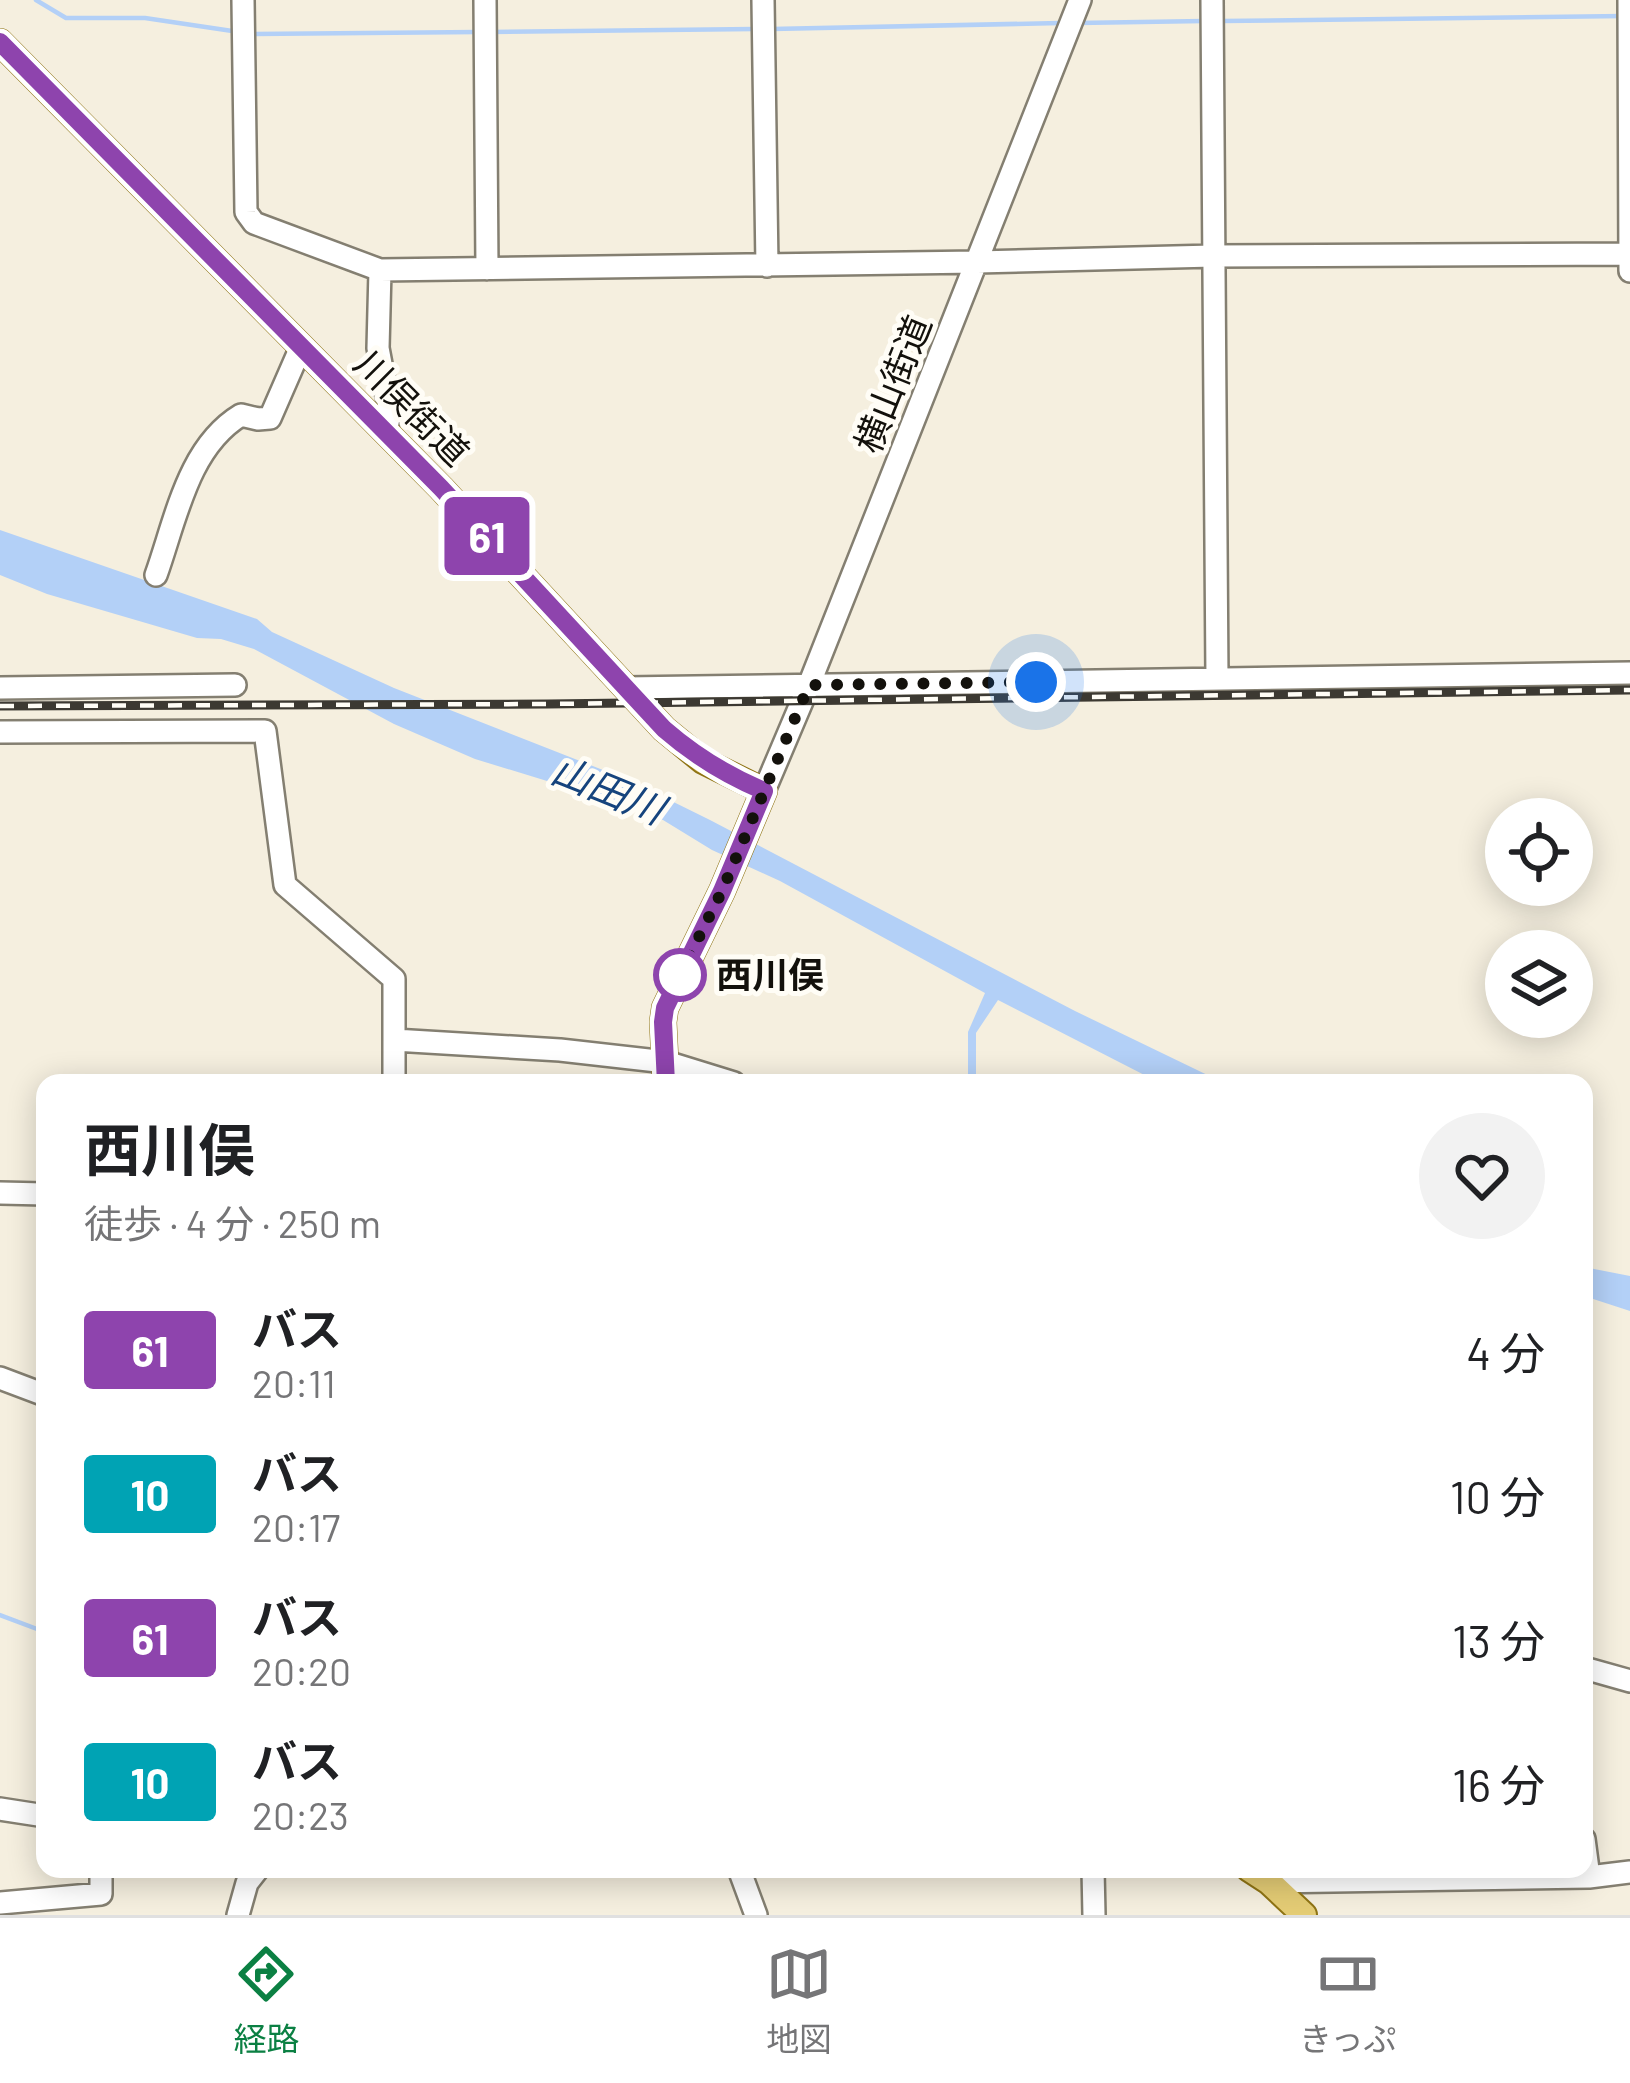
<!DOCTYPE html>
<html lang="ja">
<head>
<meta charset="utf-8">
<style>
	body { margin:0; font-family:Barlow,"Noto Sans JP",sans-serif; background:#f2f2f2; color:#202124; height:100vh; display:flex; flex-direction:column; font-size:45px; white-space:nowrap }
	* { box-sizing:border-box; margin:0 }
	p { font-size:39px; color:#757577 }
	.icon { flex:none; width:66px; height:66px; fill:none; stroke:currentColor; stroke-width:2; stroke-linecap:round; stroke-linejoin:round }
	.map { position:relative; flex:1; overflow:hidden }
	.side { position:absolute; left:36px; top:1074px; width:1557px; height:804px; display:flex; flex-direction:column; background:#fff; border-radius:24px; box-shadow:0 6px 30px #0003 }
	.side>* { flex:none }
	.badge { padding:0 24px; border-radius:9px; font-size:42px; line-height:78px }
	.buttons { position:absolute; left:1485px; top:798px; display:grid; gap:24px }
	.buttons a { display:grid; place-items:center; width:108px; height:108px; border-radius:50%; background:#fff; box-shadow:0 6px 30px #0003; font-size:60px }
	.you { position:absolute; width:60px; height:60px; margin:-30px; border:9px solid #fff; border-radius:50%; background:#1a73e8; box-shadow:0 0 0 18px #1a73e833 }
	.map>.badge { position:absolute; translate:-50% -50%; box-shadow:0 0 0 6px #fff }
	.round { display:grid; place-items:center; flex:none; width:126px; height:126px; border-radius:63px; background:#f2f2f2 }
	.overview { display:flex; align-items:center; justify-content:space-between; height:204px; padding:0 48px }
	h1 { font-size:57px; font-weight:700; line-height:90px }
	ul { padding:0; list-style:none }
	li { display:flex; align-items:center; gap:36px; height:144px; padding:0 48px }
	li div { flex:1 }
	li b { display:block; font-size:45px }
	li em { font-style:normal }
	li .badge { min-width:132px; font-weight:700; text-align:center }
	.menu { display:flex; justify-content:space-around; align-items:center; height:168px; border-top:3px solid #e0e0e0; background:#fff; font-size:33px; color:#757577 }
	.menu a { display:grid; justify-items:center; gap:6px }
	.menu .selected { color:#0b8043 }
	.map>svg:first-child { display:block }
</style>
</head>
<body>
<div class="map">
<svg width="1630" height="1915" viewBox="0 0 1630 1915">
	<rect width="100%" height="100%" fill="#f5efdf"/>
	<!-- water -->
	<path fill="#b3d0f7" d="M 0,530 L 257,619 L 272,632 L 394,688 L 631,781 L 710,820 L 1075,1011 L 1224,1083 L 1160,1083 L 998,1000 L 976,1033 L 976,1083 L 968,1083 L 968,1032 L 985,993 L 780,881 L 712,850 L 663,820 L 625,805 L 475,759 L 394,724 L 254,649 L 221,639 L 197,638 L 47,594 L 0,575 Z
		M 1584,1267 L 1630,1276 L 1630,1311 L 1584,1296 Z"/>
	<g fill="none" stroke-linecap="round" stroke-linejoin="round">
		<!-- stream -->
		<path stroke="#b3d0f7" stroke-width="4.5" d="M 36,0 L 66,18 L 145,18 L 239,32
			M 1222,21 L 1624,16
			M 1078,23 L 1204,21
			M 772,29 L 1060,23
			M 490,32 L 754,29
			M 250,34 L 478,32
			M 0,1615 L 45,1632"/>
		<!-- minor casing -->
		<g stroke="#847f71" stroke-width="26">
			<path id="minor" d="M 243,0 L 246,212 L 254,223 L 380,270 L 977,262 L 1213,256 L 1630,254
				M 485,0 L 487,269
				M 763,0 L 767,266
				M 1212,0 L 1217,679
				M 1629,0 L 1630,271
				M 380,270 L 378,348 L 390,412 L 386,433
				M 156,575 C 176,519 188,447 241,415 L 258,419 L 270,418 L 301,347
				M 0,688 L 235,685
				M 625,688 L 1630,673
				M 0,732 L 265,731 L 285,885 L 394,979 L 394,1083
				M 764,791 L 809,685 L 1080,0
				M 394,1040 L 560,1050 L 666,1062 L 734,1083
				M 0,1193 L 45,1194
				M 0,1378 L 45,1395
				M 1584,1668 L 1630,1681
				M 0,1809 L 45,1816
				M 1584,1839 L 1589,1877
				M 739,1869 L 756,1915
				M 1093,1869 L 1094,1915
				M 1269,1882 L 1589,1877 L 1630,1872
				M 0,1903 L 101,1894 L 101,1869
				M 238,1915 L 247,1883 L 258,1869"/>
		</g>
		<!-- major casing -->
		<g stroke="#8f7414" stroke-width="28">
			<path id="major" d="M 0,42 L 441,488 L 664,729 L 703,761 L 764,791 L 722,891 L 665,1008 L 663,1022 L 666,1083
				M 1249,1869 L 1269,1882 L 1304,1915"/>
		</g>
		<!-- minor -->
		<use href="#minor" stroke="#fff" stroke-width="21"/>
		<!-- major -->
		<use href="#major" stroke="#e4cc75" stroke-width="24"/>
		<!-- rail casing -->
		<g stroke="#3c3932" stroke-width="9">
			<path id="rail" d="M 0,706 L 548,704 L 1630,690"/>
		</g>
		<!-- rail -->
		<use href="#rail" stroke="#fffdf6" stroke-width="4.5" stroke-dasharray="14" stroke-linecap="butt"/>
	</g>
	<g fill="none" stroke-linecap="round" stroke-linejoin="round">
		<!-- line casing -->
		<g stroke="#fff" stroke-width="27">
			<path id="line" d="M 0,42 L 441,488 L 664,729 C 695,756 726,775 764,791 L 722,891 L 665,1008 L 663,1022 L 666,1083"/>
		</g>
		<!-- line -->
		<use href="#line" stroke="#8e44ad" stroke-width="18"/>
		<!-- walk -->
		<path stroke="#13110c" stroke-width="12" stroke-dasharray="0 21.6" d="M 680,975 L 722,891 L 809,685 L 1036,682"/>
	</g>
	<!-- markers -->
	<circle fill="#fff" stroke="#8e44ad" stroke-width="6" cx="680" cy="975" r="24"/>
	<g text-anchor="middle" stroke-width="10" stroke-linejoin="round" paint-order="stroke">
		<!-- street labels -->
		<g font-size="36" fill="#13110c" stroke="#fffdf6">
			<text transform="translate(893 384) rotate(-68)" y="13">横山街道</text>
			<text transform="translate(412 408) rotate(45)" y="13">川俣街道</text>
		</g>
		<!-- stop labels -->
		<g font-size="36" font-weight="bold" fill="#13110c" stroke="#fffdf6" text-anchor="start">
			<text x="716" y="988">西川俣</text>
		</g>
		<!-- water labels -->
		<g font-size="39" font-style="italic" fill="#16447d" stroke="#fffdf6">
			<text transform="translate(608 790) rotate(22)" y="14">山田川</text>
		</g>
	</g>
</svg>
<div class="buttons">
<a><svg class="icon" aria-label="locate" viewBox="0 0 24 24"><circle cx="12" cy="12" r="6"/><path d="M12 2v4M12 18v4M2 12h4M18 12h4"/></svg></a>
<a><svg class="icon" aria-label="layers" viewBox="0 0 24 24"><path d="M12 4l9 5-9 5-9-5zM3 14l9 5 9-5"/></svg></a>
</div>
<div class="you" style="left:1036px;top:682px"></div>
<b class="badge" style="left:487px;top:536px;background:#8e44ad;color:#fff">61</b>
<section class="side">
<div class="overview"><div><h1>西川俣</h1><p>徒歩 · 4 分 · 250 m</p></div><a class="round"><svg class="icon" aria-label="heart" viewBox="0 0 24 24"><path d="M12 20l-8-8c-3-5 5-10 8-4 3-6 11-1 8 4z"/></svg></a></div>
<ul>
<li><span class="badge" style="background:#8e44ad;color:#fff">61</span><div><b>バス</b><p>20:11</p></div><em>4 分</em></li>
<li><span class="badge" style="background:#00a3b4;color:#fff">10</span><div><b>バス</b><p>20:17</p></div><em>10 分</em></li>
<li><span class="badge" style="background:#8e44ad;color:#fff">61</span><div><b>バス</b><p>20:20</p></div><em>13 分</em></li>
<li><span class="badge" style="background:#00a3b4;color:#fff">10</span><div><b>バス</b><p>20:23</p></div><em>16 分</em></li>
</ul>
</section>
</div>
<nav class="menu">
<a class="selected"><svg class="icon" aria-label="directions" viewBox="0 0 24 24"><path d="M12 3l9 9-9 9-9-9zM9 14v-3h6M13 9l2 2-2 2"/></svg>経路</a>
<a><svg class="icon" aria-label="map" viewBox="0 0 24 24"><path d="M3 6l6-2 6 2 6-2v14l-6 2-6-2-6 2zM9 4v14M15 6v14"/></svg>地図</a>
<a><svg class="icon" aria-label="tickets" viewBox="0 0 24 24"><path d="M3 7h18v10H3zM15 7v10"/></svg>きっぷ</a>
</nav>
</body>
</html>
